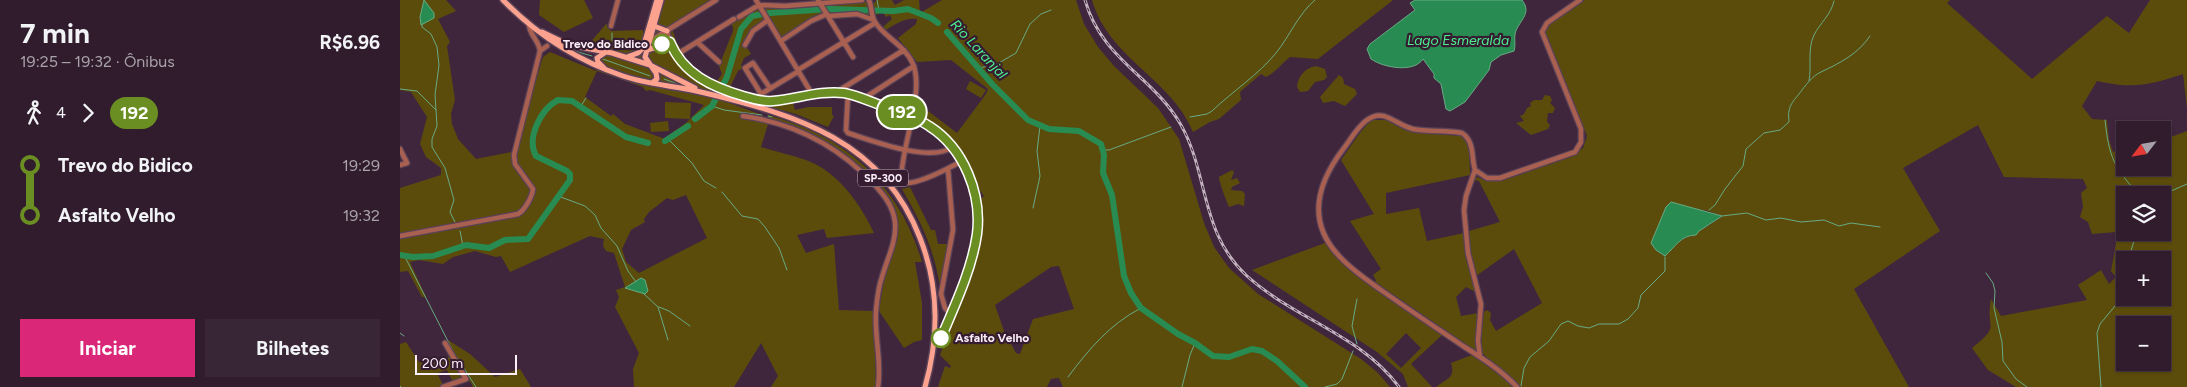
<!DOCTYPE html>
<html lang="pt">
<head>
<meta charset="utf-8">
<style>
	body { margin:0; font-family:Figtree,sans-serif; background:#382535; color:#f1f3f6; height:100vh; display:flex; flex-direction:column; font-size:19px; white-space:nowrap }
	* { box-sizing:border-box; margin:0 }
	p { font-size:16px; color:#a8a1aa }
	.icon { flex:none; width:28px; height:28px; fill:none; stroke:currentColor; stroke-width:2; stroke-linecap:round; stroke-linejoin:round }
	.map { position:relative; flex:1; overflow:hidden }
	.panel { display:flex; flex-direction:column; background:#301c2d; width:400px }
	.panel>* { flex:none }
	.badge { padding:0 10px; border-radius:16px; font-size:18px; line-height:32px }
	.needle { width:32px; rotate:239deg }
	.tools { position:absolute; left:1716px; top:121px; display:grid; gap:10px }
	.tools a { display:grid; place-items:center; width:55px; height:55px; border-radius:0px; background:#301c2d; box-shadow:0 1px 4px #0004,0 0 0 1px #4b3a49; font-size:25px }
	.scale { position:absolute; left:15px; bottom:12px; width:102px; box-sizing:border-box; padding-left:5px; border:2px solid #fdeffa; border-top:0; font-size:14px; line-height:18px; white-space:nowrap; color:#fdeffa; -webkit-text-stroke:4px #351c31; paint-order:stroke }
	.map>.badge { position:absolute; translate:-50% -50%; box-shadow:0 0 0 2px #fff }
	.legs { display:flex; align-items:center; gap:8px; height:55px; padding:0 20px; font-size:16px }
	.legs p { margin-inline-start:auto }
	.head { display:flex; align-items:center; justify-content:space-between; height:85px; padding:0 20px }
	h1 { font-size:28px; font-weight:700; line-height:38px }
	.primary-button { display:flex; gap:10px; margin-top:auto; padding:10px 20px }
	.primary-button a { flex:1; height:58px; border-radius:0px; background:#db2777; color:#fff; font-size:20px; font-weight:700; line-height:58px; text-align:center }
	.primary-button a+a { background:#382535; color:#f1f3f6 }
	ul { padding:0 20px; list-style:none }
	li { display:flex; align-items:center; gap:18px; height:50px; font-size:19px }
	li i { display:grid; place-items:center; width:8px; height:100%; margin:0 6px; background:currentColor }
	li i::after { content:''; width:12px; height:12px; margin:-6px; border:4px solid; border-radius:50%; background:#301c2d }
	li p { margin-inline-start:auto }
	li:first-child i { background:linear-gradient(#0000 50%,currentColor 0) }
	li:last-child i { background:linear-gradient(currentColor 50%,#0000 0) }
	main { display:flex; flex:1; min-height:0 }
	.map>svg:first-child { display:block }
</style>
</head>
<body>
<main>
<section class="panel">
<div class="head"><div><h1>7 min</h1><p>19:25 – 19:32 · Ônibus</p></div><b>R$6.96</b></div>
<div class="legs"><svg class="icon" aria-label="walk" viewBox="0 0 24 24"><circle cx="13" cy="4" r="2"/><path d="M13 8l-2 6 4 7M11 14l-3 7M7 12l3-4h3l4 4"/></svg>4<svg class="icon" aria-label="forward" viewBox="0 0 24 24"><path d="M9 5l7 7-7 7"/></svg><b class="badge" style="background:#6b8e23;color:#fff">192</b></div>
<ul>
<li><i style="color:#6b8e23"></i><b>Trevo do Bidico</b><p>19:29</p></li>
<li><i style="color:#6b8e23"></i><b>Asfalto Velho</b><p>19:32</p></li>
</ul>
<div class="primary-button"><a>Iniciar</a><a>Bilhetes</a></div>
</section>
<div class="map">
<svg width="1787" height="387" viewBox="0 0 1787 387">
	<rect width="100%" height="100%" fill="#40263c"/>
	<!-- green -->
	<path fill="#5c4c0c" fill-rule="evenodd" d="M 0,0 L 46,0 L 56,11 L 38,19 L 50,42 L 47,46 L 55,100 L 51,114 L 52,124 L 58,139 L 76,159 L 117,151 L 136,80 L 143,57 L 150,52 L 196,71 L 202,49 L 187,46 L 207,23 L 207,27 L 211,31 L 243,30 L 243,40 L 238,52 L 228,54 L 231,57 L 247,46 L 243,57 L 245,62 L 264,0 L 311,0 L 271,25 L 277,44 L 285,53 L 283,57 L 286,63 L 283,66 L 295,77 L 313,87 L 322,74 L 319,66 L 333,31 L 333,27 L 331,24 L 358,7 L 465,1 L 470,6 L 477,0 L 492,0 L 495,5 L 504,0 L 519,0 L 520,13 L 542,0 L 676,0 L 684,24 L 698,47 L 714,66 L 758,108 L 779,139 L 804,223 L 814,247 L 829,268 L 858,294 L 961,359 L 978,373 L 990,387 L 663,387 L 659,378 L 651,379 L 647,387 L 538,387 L 545,366 L 550,368 L 551,366 L 540,355 L 579,245 L 581,221 L 580,199 L 584,196 C 572,181 569,162 557,147 C 549,134 534,128 525,117 L 528,111 L 557,133 L 586,94 L 588,89 L 551,60 L 517,62 L 498,38 L 516,24 L 517,19 C 506,17 495,24 486,30 L 483,27 L 492,19 L 490,15 L 486,17 L 483,12 L 476,15 L 475,11 L 472,12 L 470,16 L 458,13 L 424,14 L 383,37 L 379,35 L 365,17 L 364,21 L 344,43 L 351,54 L 344,58 L 341,65 L 343,68 L 338,71 L 329,89 L 324,88 L 323,92 L 354,101 L 392,100 L 395,110 L 408,107 L 432,107 L 432,115 L 434,116 L 428,127 L 396,114 L 323,94 L 321,100 L 362,115 L 359,121 L 368,124 L 361,147 C 376,152 391,155 406,160 C 438,172 460,203 474,233 L 427,238 L 424,229 L 397,235 L 406,253 L 434,244 L 439,310 L 474,311 L 476,387 L 371,387 L 378,376 L 361,343 L 334,387 L 234,387 L 233,369 L 239,353 L 215,307 L 219,297 L 216,290 L 225,287 L 214,253 L 206,251 L 203,246 L 204,239 L 190,236 L 110,272 L 101,256 L 96,257 L 75,251 L 53,257 L 43,264 L 19,260 L 10,262 L 26,297 L 22,297 L 8,271 L 0,272 L 0,188 L 41,175 L 41,168 L 26,157 L 20,144 L 27,117 L 11,92 L 0,90 ZM 197,71 L 243,87 L 246,91 L 250,90 L 304,105 L 290,119 L 291,103 L 265,102 L 265,118 L 290,119 C 283,127 273,130 265,139 L 225,124 L 213,114 L 211,116 L 185,97 ZM 286,195 L 307,238 L 239,273 L 226,262 L 222,249 L 231,230 L 245,222 L 244,219 L 249,212 L 267,198 L 273,200 ZM 659,266 L 674,309 L 633,319 L 620,354 L 616,353 L 604,331 L 595,305 L 651,267 Z
		M 140,0 L 184,0 L 193,18 L 164,32 L 139,15 Z
		M 692,0 L 993,0 L 918,59 L 890,57 C 881,64 876,72 866,77 L 861,74 L 840,92 L 841,100 L 819,119 L 810,122 L 793,132 C 772,79 709,59 692,0 Z
		M 1185,0 L 1550,0 L 1547,3 L 1632,79 L 1707,16 L 1729,33 L 1750,0 L 1787,0 L 1787,108 L 1783,74 C 1750,85 1732,89 1697,81 L 1682,106 L 1692,119 L 1707,120 L 1709,140 L 1713,152 L 1725,149 L 1725,168 L 1762,168 L 1763,140 L 1787,131 L 1787,387 L 1616,387 L 1588,370 L 1572,348 C 1602,324 1585,330 1591,299 L 1601,316 L 1687,300 L 1678,285 L 1701,270 L 1709,284 L 1716,277 L 1711,271 L 1716,244 L 1716,232 L 1692,234 L 1688,222 L 1680,217 L 1683,207 L 1681,193 L 1687,188 L 1683,179 L 1604,177 L 1578,125 L 1503,168 L 1540,231 L 1454,289 L 1509,387 L 1120,387 L 1082,353 L 1081,332 L 1084,312 L 1087,310 L 1091,313 L 1090,320 L 1096,331 L 1142,303 L 1114,249 L 1076,276 L 1070,250 L 1069,231 L 1100,222 L 1079,181 L 1074,180 L 1077,177 L 1087,181 L 1101,181 L 1171,157 L 1183,148 L 1187,136 L 1144,32 L 1148,25 ZM 1725,195 L 1762,195 L 1762,232 L 1725,232 ZM 1280,206 L 1308,211 L 1322,216 L 1308,226 L 1278,242 L 1265,256 L 1252,243 L 1266,207 ZM 1725,260 L 1762,260 L 1762,298 L 1725,298 ZM 1725,325 L 1762,325 L 1762,362 L 1725,362 Z
		M 916,66 L 925,69 L 927,77 L 924,80 L 915,82 L 908,91 L 900,92 L 897,87 C 898,76 905,68 916,66 Z
		M 939,75 L 943,78 L 944,84 L 955,89 L 957,94 L 945,106 L 934,101 L 923,103 L 920,97 Z
		M 570,81 L 586,90 L 581,98 L 566,89 Z
		M 1145,95 L 1150,96 L 1152,100 L 1150,103 L 1155,108 L 1153,113 L 1148,113 L 1147,122 L 1150,125 L 1148,129 L 1131,135 L 1116,123 L 1124,121 L 1120,116 L 1124,114 L 1127,108 L 1131,106 L 1130,103 L 1134,100 L 1142,100 Z
		M 368,115 C 446,136 499,184 522,262 L 515,262 L 522,303 L 522,340 L 514,342 L 504,348 L 479,311 C 481,300 482,288 485,277 C 489,259 496,244 497,225 C 498,208 488,197 478,185 C 448,151 411,132 368,118 Z
		M 972,120 L 987,120 L 1005,130 L 1023,133 L 1061,136 L 1069,145 L 1070,175 L 986,193 L 986,214 L 1019,208 L 1027,241 L 1064,233 L 1066,253 L 1076,292 L 1066,287 L 1056,297 L 1061,316 L 1079,313 L 1076,332 L 1077,352 L 975,282 L 976,280 L 973,275 L 981,269 L 950,221 L 974,214 L 941,160 C 951,147 959,131 972,120 Z
		M 268,121 L 269,131 L 251,132 L 250,123 Z
		M 832,170 L 834,172 L 831,180 L 837,178 L 840,183 L 832,187 L 831,190 L 842,191 L 845,194 L 844,206 L 838,204 L 829,207 C 827,202 819,182 819,177 Z
		M 510,187 L 531,230 L 535,230 L 538,244 L 550,244 L 540,286 C 533,246 522,224 502,189 Z
		M 925,243 L 950,269 L 1042,335 L 1011,364 L 1032,387 L 1008,387 L 1003,374 L 977,352 L 852,270 ZM 1006,333 L 1021,348 L 1001,368 L 986,354 Z
		M 48,340 L 70,354 L 95,377 L 120,369 L 131,387 L 73,387 L 70,381 L 55,386 L 47,370 L 37,373 L 44,387 L 0,387 C 0,375 0,359 0,344 L 6,342 L 19,362 L 31,364 L 49,357 L 43,344 Z
		M 1072,355 L 1096,371 L 1113,387 L 1036,387 C 1046,379 1056,378 1051,363 Z"/>
	<!-- water -->
	<path fill="#288c52" stroke="#68aa84" d="M 24,0 L 34,13 L 34,18 L 21,25 L 20,17 Z
		M 1015,0 L 1122,0 C 1133,14 1118,21 1115,34 C 1114,40 1116,44 1114,51 L 1101,55 L 1091,62 L 1089,70 L 1065,102 L 1050,111 L 1046,109 L 1041,84 L 1034,78 L 1034,74 L 1023,59 C 1014,73 984,68 971,59 L 967,49 L 970,44 L 1015,10 L 1010,3 Z
		M 1271,202 L 1322,216 L 1299,231 L 1296,235 C 1281,235 1275,247 1265,256 L 1256,250 L 1251,243 L 1266,207 Z
		M 241,278 L 245,280 L 248,291 L 245,294 L 225,288 Z"/>
	<g fill="none" stroke-linecap="round" stroke-linejoin="round">
		<!-- stream -->
		<path stroke="#68aa84" stroke-width="1" d="M 477,0 L 479,10
			M 22,24 L 22,27 L 31,34 L 37,47 L 39,65 L 35,95 L 37,126 L 32,139 L 32,147 L 45,168 L 54,200 L 50,212 L 55,222
			M 200,48 L 215,45 L 212,40 L 212,33
			M 171,50 L 192,56
			M 203,59 L 250,76
			M 579,68 L 597,64 L 616,53 L 630,24 L 641,14 L 651,10
			M 264,79 L 280,85
			M 1409,81 C 1412,65 1407,50 1414,35 C 1420,23 1431,15 1434,1
			M 0,89 L 17,91 L 36,110
			M 181,106 L 186,98
			M 312,106 L 324,110 L 362,115
			M 368,116 L 372,117
			M 790,117 L 807,114 L 812,111 C 833,91 858,75 876,53 C 889,37 899,13 915,0
			M 1705,120 C 1709,158 1714,167 1739,195
			M 270,141 L 292,163 L 304,181 L 316,188
			M 704,150 L 709,150 L 771,127
			M 322,192 L 342,216 L 358,219 L 365,227 L 379,248 L 387,270
			M 1762,195 L 1787,184
			M 158,196 L 185,206 L 195,215 L 201,228 L 217,246 L 228,271 L 236,282
			M 633,208 L 640,176 L 637,151 L 640,126
			M 1309,210 L 1315,205 L 1325,189 L 1343,166 L 1346,149 L 1364,133 L 1380,130 L 1389,122 C 1389,118 1388,114 1389,111 C 1390,104 1395,99 1399,94 C 1405,86 1412,76 1421,72 C 1440,63 1458,54 1470,36
			M 1322,216 L 1347,213 L 1366,220 L 1381,218 L 1401,222 L 1424,220 L 1439,226 L 1451,223 L 1480,227
			M 60,231 L 63,246
			M 4,255 L 54,353 L 76,387
			M 1728,260 L 1737,232
			M 1586,273 L 1593,283 L 1595,291 L 1594,308 L 1602,342 L 1603,361 L 1616,379 L 1627,387
			M 244,294 L 258,307 L 268,340
			M 957,299 L 952,326 L 957,344
			M 259,307 L 269,311 L 290,326
			M 0,333 L 4,336
			M 668,377 C 689,349 710,324 741,308
			M 0,386 L 1,387
			M 1121,386 L 1124,368 L 1130,357 L 1149,341 L 1161,324 L 1168,321 L 1178,326 L 1189,328 L 1199,324 L 1219,324 L 1228,319 L 1238,308 L 1241,295 L 1265,271 L 1265,257
			M 782,387 L 790,355 L 795,343
			M 925,387 L 937,384 L 942,379 L 953,351
			M 1701,387 L 1697,333 L 1700,324 L 1720,300 L 1725,281"/>
		<!-- river -->
		<path stroke="#288c52" stroke-width="6" d="M 547,32 L 593,85 L 628,120 L 649,129 L 679,131 L 701,144 L 704,155 L 703,173 L 712,195 L 724,276 L 731,293 L 741,308 L 778,334 L 795,343 L 813,356 L 829,357 L 852,349 L 862,351 L 877,361 L 905,387
			M 295,119 L 312,106 L 327,77 L 341,29 L 352,16 L 370,13 L 429,9 L 494,11 L 508,9 L 531,18 L 538,23
			M 265,141 L 288,126
			M 0,255 L 13,257 L 33,256 L 66,245 L 89,248 L 105,240 L 128,239 L 170,180 L 170,174 L 167,171 L 136,156 C 126,138 141,109 158,100 L 172,101 L 226,137 L 248,143"/>
		<!-- minor casing -->
		<g stroke="#5a4257" stroke-width="7">
			<path id="minor" d="M 356,0 L 412,94
				M 418,0 L 453,57
				M 469,0 C 472,7 471,16 475,22 C 483,36 505,45 513,64 C 525,93 500,150 501,182 C 512,188 551,167 562,161
				M 429,16 L 457,14 L 474,20
				M 339,17 L 359,5 L 385,6 L 462,0
				M 211,26 L 218,0
				M 267,31 C 274,68 306,85 339,95 C 349,98 361,102 372,102 C 396,100 419,90 443,93 C 461,95 480,105 497,111 C 526,121 551,137 565,167 C 594,230 563,284 539,343
				M 250,41 L 316,0
				M 381,41 L 411,21 L 427,14
				M 297,42 L 319,62
				M 345,45 L 353,31 L 368,20
				M 140,51 L 147,46
				M 276,55 L 334,19
				M 398,70 L 475,23
				M 370,88 L 353,63 L 345,68 L 361,94 L 399,71
				M 435,93 L 504,50
				M 448,94 L 446,130 L 448,133 C 473,141 530,163 553,147
				M 463,99 L 514,66
				M 343,116 C 393,123 438,146 473,183 C 483,194 493,205 495,222 C 497,241 487,259 482,277 C 478,288 477,300 476,311 C 474,336 482,362 478,387
				M 0,149 L 7,163 L 0,165
				M 548,169 L 553,230 L 541,294 L 545,308 L 551,314
				M 1075,170 L 1066,196 L 1064,210 L 1068,253 L 1081,304 L 1078,341 L 1080,357
				M 0,236 L 118,214 C 125,210 132,197 133,189 L 115,164 L 114,155 L 140,51 C 139,40 129,35 129,24
				M 43,387 L 66,379 L 45,343
				M 1117,387 C 1101,370 1082,358 1063,346 C 1035,327 1008,309 981,290 C 967,280 952,270 940,257 C 906,222 917,183 944,148 C 954,135 968,107 989,118 C 998,122 1004,127 1013,129 C 1029,132 1046,130 1062,133 C 1075,142 1071,157 1075,170 L 1087,178 L 1100,178 L 1175,152 L 1181,142 L 1181,129 L 1142,32 L 1147,23 L 1180,0"/>
		</g>
		<!-- major casing -->
		<g stroke="#5a4257" stroke-width="8">
			<path id="major" d="M 103,0 C 138,36 176,60 223,76 C 249,85 278,86 305,93 C 397,115 483,141 520,238 C 539,286 539,338 525,387
				M 254,26 L 267,31
				M 142,32 L 169,45 L 212,53 L 250,65 L 295,88
				M 247,50 L 270,43
				M 227,57 L 238,53 L 243,48 L 257,0
				M 204,68 L 198,62 L 197,58 L 206,52
				M 252,83 L 257,79 L 256,73 L 245,57 L 261,0"/>
		</g>
		<!-- minor -->
		<use href="#minor" stroke="#a96050" stroke-width="4.5"/>
		<!-- major -->
		<use href="#major" stroke="#fda28e" stroke-width="5"/>
		<!-- rail casing -->
		<g stroke="#c2b1bf" stroke-width="3">
			<path id="rail" d="M 685,0 C 702,60 753,76 781,125 C 809,175 800,233 847,276 C 893,318 961,335 999,387"/>
		</g>
		<!-- rail -->
		<use href="#rail" stroke="#351c31" stroke-width="1" stroke-dasharray="4" stroke-linecap="butt"/>
	</g>
	<g fill="none" stroke-linecap="round" stroke-linejoin="round">
		<!-- line-1 casing -->
		<g stroke="#fff" stroke-width="11">
			<path id="line-1" d="M 262,44 L 270,42 C 283,74 312,87 343,96 C 353,99 363,102 373,101 C 397,99 420,90 444,93 C 456,95 469,101 480,105 C 497,111 514,116 529,126 C 564,148 582,194 577,234 C 572,269 555,305 541,338"/>
		</g>
		<!-- line-1 -->
		<use href="#line-1" stroke="#6b8e23" stroke-width="8"/>
	</g>
	<!-- markers -->
	<g fill="#fff" stroke="#6b8e23" stroke-width="2.5">
		<circle cx="262" cy="44" r="9"/>
		<circle cx="541" cy="338" r="9"/>
	</g>
	<g text-anchor="middle" stroke-width="4.5" stroke-linejoin="round" paint-order="stroke">
		<!-- shield labels -->
		<rect fill="#351c31" stroke="#c1b0be" stroke-width="1" x="458" y="169.5" width="50" height="17" rx="4"/>
		<g font-size="11" font-weight="bold" fill="#fdeffa">
			<text x="483" y="182">SP-300</text>
		</g>
		<!-- stop labels -->
		<g font-size="12" font-weight="bold" fill="#fdeffa" stroke="#351c31" text-anchor="end">
			<text x="248" y="48">Trevo do Bidico</text>
			<text x="555" y="342" text-anchor="start">Asfalto Velho</text>
		</g>
		<!-- water labels -->
		<g font-size="14" font-style="italic" fill="#4cef8f" stroke="#351c31">
			<text x="1058" y="45">Lago Esmeralda</text>
			<text transform="translate(579 49) rotate(47)" y="5">Rio Laranjal</text>
		</g>
	</g>
</svg>
<div class="tools">
<a><svg class="needle" viewBox="-14 -14 28 28"><path d="M0-13l5 13h-10z" fill="#e53935"/><path d="M0 13l5-13h-10z" fill="#a8a1aa"/></svg></a>
<a><svg class="icon" aria-label="layers" viewBox="0 0 24 24"><path d="M12 4l9 5-9 5-9-5zM3 14l9 5 9-5"/></svg></a>
<a>+</a>
<a>−</a>
</div>
<div class="scale">200 m</div>
<b class="badge" style="left:502px;top:112px;background:#6b8e23;color:#fff">192</b>
</div>
</main>
</body>
</html>
